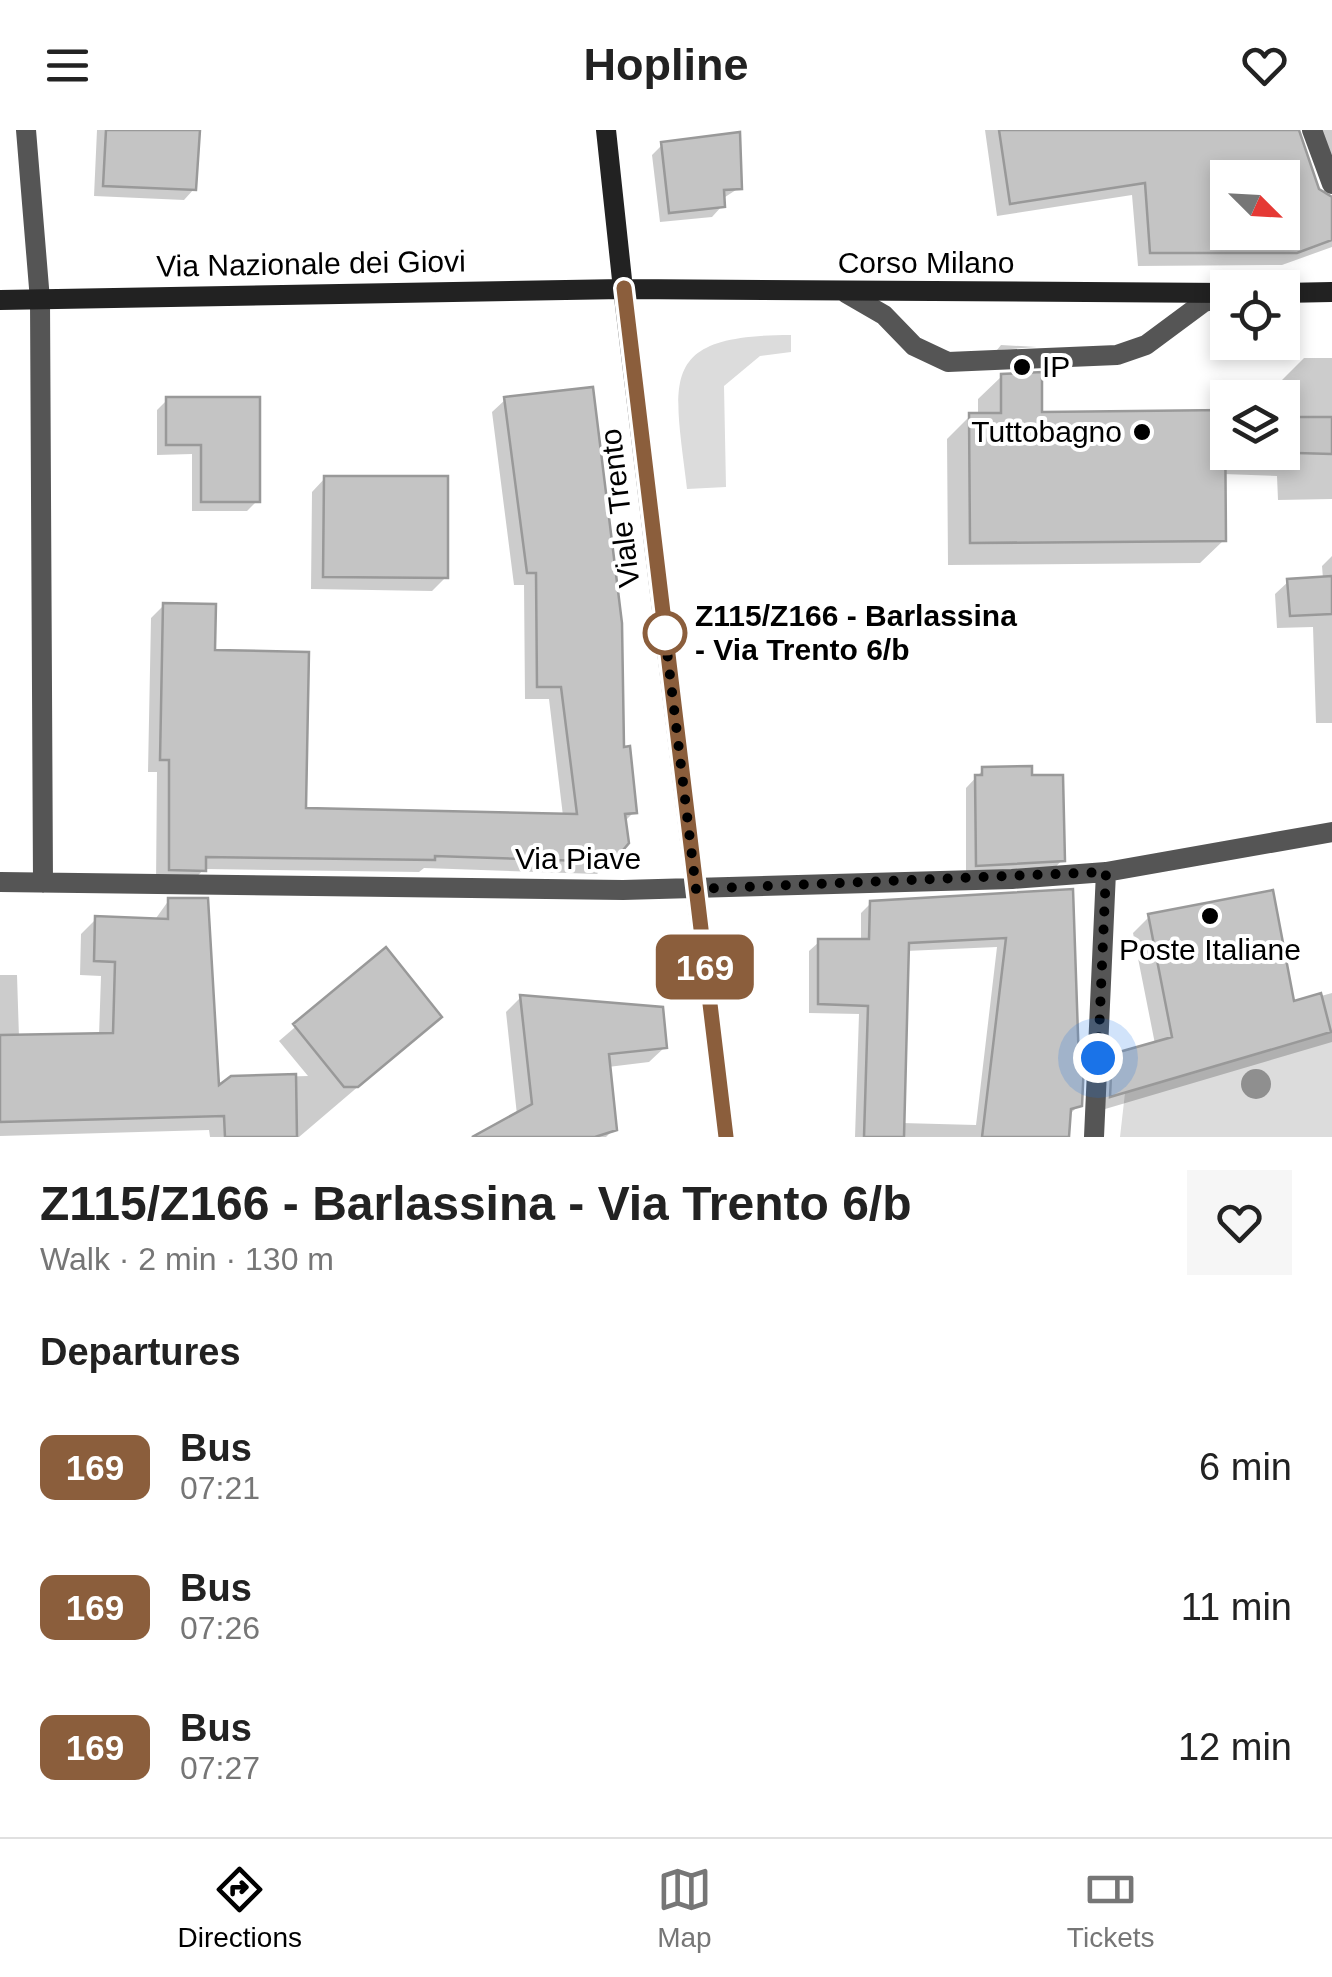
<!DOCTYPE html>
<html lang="en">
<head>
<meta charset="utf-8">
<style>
	body { margin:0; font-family:Arial,sans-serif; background:#f6f6f6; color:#222; height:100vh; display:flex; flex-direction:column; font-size:38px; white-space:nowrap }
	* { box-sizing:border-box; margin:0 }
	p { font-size:32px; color:#767676 }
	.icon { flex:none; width:55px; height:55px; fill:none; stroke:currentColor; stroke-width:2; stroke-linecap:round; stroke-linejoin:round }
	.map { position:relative; height:1007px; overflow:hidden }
	.details { display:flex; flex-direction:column; background:#fff; flex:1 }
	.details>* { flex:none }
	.badge { padding:0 20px; border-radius:15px; font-size:35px; line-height:65px }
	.needle { width:65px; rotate:114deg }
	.fabs { position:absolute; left:1210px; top:30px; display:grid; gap:20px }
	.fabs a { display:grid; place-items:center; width:90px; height:90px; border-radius:0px; background:#fff; box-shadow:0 5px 15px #0003; font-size:50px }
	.you { position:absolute; width:50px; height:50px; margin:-25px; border:8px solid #fff; border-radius:50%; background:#1a73e8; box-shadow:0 0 0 15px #1a73e833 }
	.map>.badge { position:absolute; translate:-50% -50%; box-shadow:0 0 0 5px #fff }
	h2 { padding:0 40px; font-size:38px; line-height:90px }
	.round { display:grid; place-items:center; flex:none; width:105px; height:105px; border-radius:0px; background:#f6f6f6 }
	.overview { display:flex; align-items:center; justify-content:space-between; height:170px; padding:0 40px }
	h1 { font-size:48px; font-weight:700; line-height:75px }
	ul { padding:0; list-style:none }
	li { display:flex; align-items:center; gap:30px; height:140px; padding:0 40px }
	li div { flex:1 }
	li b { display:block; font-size:38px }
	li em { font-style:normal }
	li .badge { min-width:110px; font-weight:700; text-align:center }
	header { display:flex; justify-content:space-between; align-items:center; height:130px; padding:0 40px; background:#fff; font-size:45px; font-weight:700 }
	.tabs { display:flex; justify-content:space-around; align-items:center; height:140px; border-top:2px solid #e0e0e0; background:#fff; font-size:28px; color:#767676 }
	.tabs a { display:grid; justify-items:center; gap:5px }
	.tabs .active { color:#000 }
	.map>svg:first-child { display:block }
</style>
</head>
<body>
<header><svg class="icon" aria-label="menu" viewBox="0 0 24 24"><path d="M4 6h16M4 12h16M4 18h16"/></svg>Hopline<svg class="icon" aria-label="heart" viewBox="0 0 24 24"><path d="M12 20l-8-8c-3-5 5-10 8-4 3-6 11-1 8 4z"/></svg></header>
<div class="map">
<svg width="1332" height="1007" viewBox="0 0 1332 1007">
	<rect width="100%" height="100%" fill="#fff"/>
	<!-- green -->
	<path fill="#dcdcdc" d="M 791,205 L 791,222 L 760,226 L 724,256 L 726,357 L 687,359 C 674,249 657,205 791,205 Z
		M 1332,902 L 1332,1007 L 1120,1007 L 1125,963 Z"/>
	<!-- shadow -->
	<path fill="#0003" fill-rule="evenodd" d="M 97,0 L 197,0 L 194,59 L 184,70 L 94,66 Z
		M 985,0 L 1298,0 L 1317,60 L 1332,66 L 1332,117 L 1282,135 L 1138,136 L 1132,65 L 997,86 ZM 1228,48 L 1282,48 L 1282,102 L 1228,102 Z
		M 1302,0 L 1332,0 L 1332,63 L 1312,9 Z
		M 662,15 L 739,58 L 722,69 L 722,76 L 712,87 L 660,92 L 652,25 Z
		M 1001,215 L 1037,217 L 997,220 Z
		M 1304,228 L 1332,228 L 1332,369 L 1278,370 L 1277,346 L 1223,344 L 1224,410 L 1200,433 L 948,435 L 947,309 L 970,286 L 978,286 L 978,269 L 1002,246 L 1039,285 L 1228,289 L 1228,322 L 1282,322 L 1280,252 Z
		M 506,269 L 621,620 L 634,682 L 624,692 L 611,730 L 597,744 L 424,738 L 419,742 L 204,739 L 191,753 L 156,753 L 157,642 L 148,642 L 151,488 L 164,475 L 212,522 L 304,680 L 563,686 L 549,569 L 525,569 L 524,455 L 514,455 L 492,282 Z
		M 167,270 L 257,371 L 247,381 L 192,381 L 192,324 L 157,325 L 157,280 Z
		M 325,348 L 446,447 L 432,461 L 311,459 L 312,362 Z
		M 1332,426 L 1332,593 L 1316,593 L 1313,497 L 1277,498 L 1275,464 L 1289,451 L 1323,449 L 1322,436 Z
		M 983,640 L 1062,730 L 1052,741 L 966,746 L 966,658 Z
		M 1070,762 L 1079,975 L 1068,986 L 1066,1007 L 855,1007 L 859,884 L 809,883 L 809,821 L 819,812 L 861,812 L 861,783 L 871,773 ZM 997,817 L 976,995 L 902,993 L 906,821 Z
		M 169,770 L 217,960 L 232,948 L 308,946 L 279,911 L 385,820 L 414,909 L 299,1007 L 210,1007 L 209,1000 L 0,1006 L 0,845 L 17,845 L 19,907 L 99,906 L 101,846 L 80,845 L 81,804 L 96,789 L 154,791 Z
		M 1149,787 L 1292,874 L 1332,863 L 1332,912 L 1095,982 L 1096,943 L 1113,927 L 1155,914 L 1133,803 Z
		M 521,867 L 665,917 L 649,932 L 608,937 L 615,979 L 614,999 L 606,1007 L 489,1007 L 517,985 L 506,882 Z"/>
	<!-- building -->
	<path fill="#c4c4c4" stroke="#999" stroke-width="2.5" fill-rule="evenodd" d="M 106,0 L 200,0 L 196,60 L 103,56 Z
		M 999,0 L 1299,0 L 1319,59 L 1332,67 L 1332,110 L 1297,123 L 1150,123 L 1145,53 L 1010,74 ZM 1228,48 L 1282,48 L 1282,102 L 1228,102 Z
		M 740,2 L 742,59 L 724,60 L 725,77 L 669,83 L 661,12 Z
		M 1042,242 L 1042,282 L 1225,280 L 1226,411 L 970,413 L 969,283 L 1001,283 L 1001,244 Z
		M 593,257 L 622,493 L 624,617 L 630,616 L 637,683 L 625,684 L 629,713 L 613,732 L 435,726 L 435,730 L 206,727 L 206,741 L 169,740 L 169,630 L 160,630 L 163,473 L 216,474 L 215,520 L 309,522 L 306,678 L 577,684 L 561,557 L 537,557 L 536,443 L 527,443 L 504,267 Z
		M 166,267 L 260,267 L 260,372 L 201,372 L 201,315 L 166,315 Z
		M 1282,287 L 1332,287 L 1332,324 L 1261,322 L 1282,322 Z
		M 324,346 L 448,346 L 448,448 L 323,447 Z
		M 1332,446 L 1332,484 L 1290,486 L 1287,449 Z
		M 1032,636 L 1032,645 L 1063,645 L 1065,731 L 976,736 L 975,645 L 982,645 L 982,637 Z
		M 1073,759 L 1079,934 L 1084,933 L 1082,976 L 1071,979 L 1069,1007 L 982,1007 L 1006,808 L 909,813 L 904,1007 L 864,1007 L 868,876 L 818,874 L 818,809 L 869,809 L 870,771 Z
		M 1273,760 L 1294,871 L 1321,863 L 1331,902 L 1110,967 L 1112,924 L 1172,907 L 1148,784 Z
		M 168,768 L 208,768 L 219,955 L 231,946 L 296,944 L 297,1007 L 225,1007 L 224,986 L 0,992 L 0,905 L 113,903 L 115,832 L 94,831 L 95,786 L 168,789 Z
		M 386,817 L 442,887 L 358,957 L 344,957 L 293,894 Z
		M 520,865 L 663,877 L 667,918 L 609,924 L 617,1000 L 595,1007 L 472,1007 L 532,974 Z"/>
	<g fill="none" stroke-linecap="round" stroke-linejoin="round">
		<!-- lane -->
		<path stroke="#555" stroke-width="20" d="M 846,163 L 884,185 L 914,216 L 948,232 L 1117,225 L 1146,215 L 1204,172 L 1228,166"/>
		<!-- street -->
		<path stroke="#555" stroke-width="20" d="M 26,0 L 40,170 L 43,753
			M 1312,0 L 1332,54
			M 623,159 L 726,1007
			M 0,752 L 623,760 L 1012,749 L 1106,742 L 1332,702
			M 1094,1007 L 1106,742"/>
		<!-- secondary -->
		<path stroke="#222" stroke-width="20" d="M 606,0 L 623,159
			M 1282,163 L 1332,162
			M 0,170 L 623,159 L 1228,163"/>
	</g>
	<!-- trees -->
	<circle fill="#8f8f8f" cx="1256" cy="954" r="15"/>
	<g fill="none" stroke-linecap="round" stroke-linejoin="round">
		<!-- line casing -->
		<g stroke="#fff" stroke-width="22">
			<path id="line" d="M 624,158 L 726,1007"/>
		</g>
		<!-- line -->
		<use href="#line" stroke="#8b5e3c" stroke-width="15"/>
		<!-- walk -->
		<path stroke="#000" stroke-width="10" stroke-dasharray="0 18" d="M 665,503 L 663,488 L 696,759 L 1106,742 L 1098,928"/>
	</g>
	<!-- markers -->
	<g fill="#000" stroke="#fff" stroke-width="4">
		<circle cx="1022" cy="237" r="10"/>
		<circle cx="1142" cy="302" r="10"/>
		<circle cx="1210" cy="786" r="10"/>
	</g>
	<circle fill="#fff" stroke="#8b5e3c" stroke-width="5" cx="665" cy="503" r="20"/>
	<g text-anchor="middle" stroke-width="8" stroke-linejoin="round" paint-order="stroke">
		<!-- street labels -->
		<g font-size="30" fill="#000" stroke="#fff">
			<text x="926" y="143">Corso Milano</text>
			<text transform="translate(311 134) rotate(-1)" y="10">Via Nazionale dei Giovi</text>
			<text transform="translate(620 378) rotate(-97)" y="10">Viale Trento</text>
			<text x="578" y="739">Via Piave</text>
		</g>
		<!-- poi labels -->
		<g font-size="30" fill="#000" stroke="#fff" text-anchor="start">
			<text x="1042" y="247">IP</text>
			<text x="1122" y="312" text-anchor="end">Tuttobagno</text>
			<text x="1210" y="830" text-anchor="middle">Poste Italiane</text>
		</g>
		<!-- stop labels -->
		<g font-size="30" font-weight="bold" fill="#000" stroke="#fff" text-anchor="start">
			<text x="695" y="496">Z115/Z166 - Barlassina<tspan x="695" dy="34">- Via Trento 6/b</tspan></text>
		</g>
	</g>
</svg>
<div class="fabs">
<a><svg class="needle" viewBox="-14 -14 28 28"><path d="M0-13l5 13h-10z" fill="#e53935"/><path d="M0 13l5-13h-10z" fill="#767676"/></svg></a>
<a><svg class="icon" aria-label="locate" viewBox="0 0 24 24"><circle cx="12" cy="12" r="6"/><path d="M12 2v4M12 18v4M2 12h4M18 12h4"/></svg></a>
<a><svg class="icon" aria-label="layers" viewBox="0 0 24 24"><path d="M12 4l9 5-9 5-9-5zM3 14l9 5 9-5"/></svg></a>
</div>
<div class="you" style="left:1098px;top:928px"></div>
<b class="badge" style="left:705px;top:837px;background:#8b5e3c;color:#fff">169</b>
</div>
<section class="details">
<div class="overview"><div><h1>Z115/Z166 - Barlassina - Via Trento 6/b</h1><p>Walk · 2 min · 130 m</p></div><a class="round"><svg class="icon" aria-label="heart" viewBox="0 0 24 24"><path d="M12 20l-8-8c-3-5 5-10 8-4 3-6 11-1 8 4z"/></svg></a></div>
<h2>Departures</h2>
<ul>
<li><span class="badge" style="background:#8b5e3c;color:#fff">169</span><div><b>Bus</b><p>07:21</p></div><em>6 min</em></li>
<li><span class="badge" style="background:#8b5e3c;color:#fff">169</span><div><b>Bus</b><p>07:26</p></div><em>11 min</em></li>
<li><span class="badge" style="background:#8b5e3c;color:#fff">169</span><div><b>Bus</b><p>07:27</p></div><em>12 min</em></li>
</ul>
</section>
<nav class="tabs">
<a class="active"><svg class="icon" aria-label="directions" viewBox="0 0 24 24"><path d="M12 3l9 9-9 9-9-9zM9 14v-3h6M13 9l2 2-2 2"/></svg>Directions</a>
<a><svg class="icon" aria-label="map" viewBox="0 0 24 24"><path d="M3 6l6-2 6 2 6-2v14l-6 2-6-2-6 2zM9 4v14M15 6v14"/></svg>Map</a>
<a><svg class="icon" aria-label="tickets" viewBox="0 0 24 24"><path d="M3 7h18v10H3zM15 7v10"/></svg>Tickets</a>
</nav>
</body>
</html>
